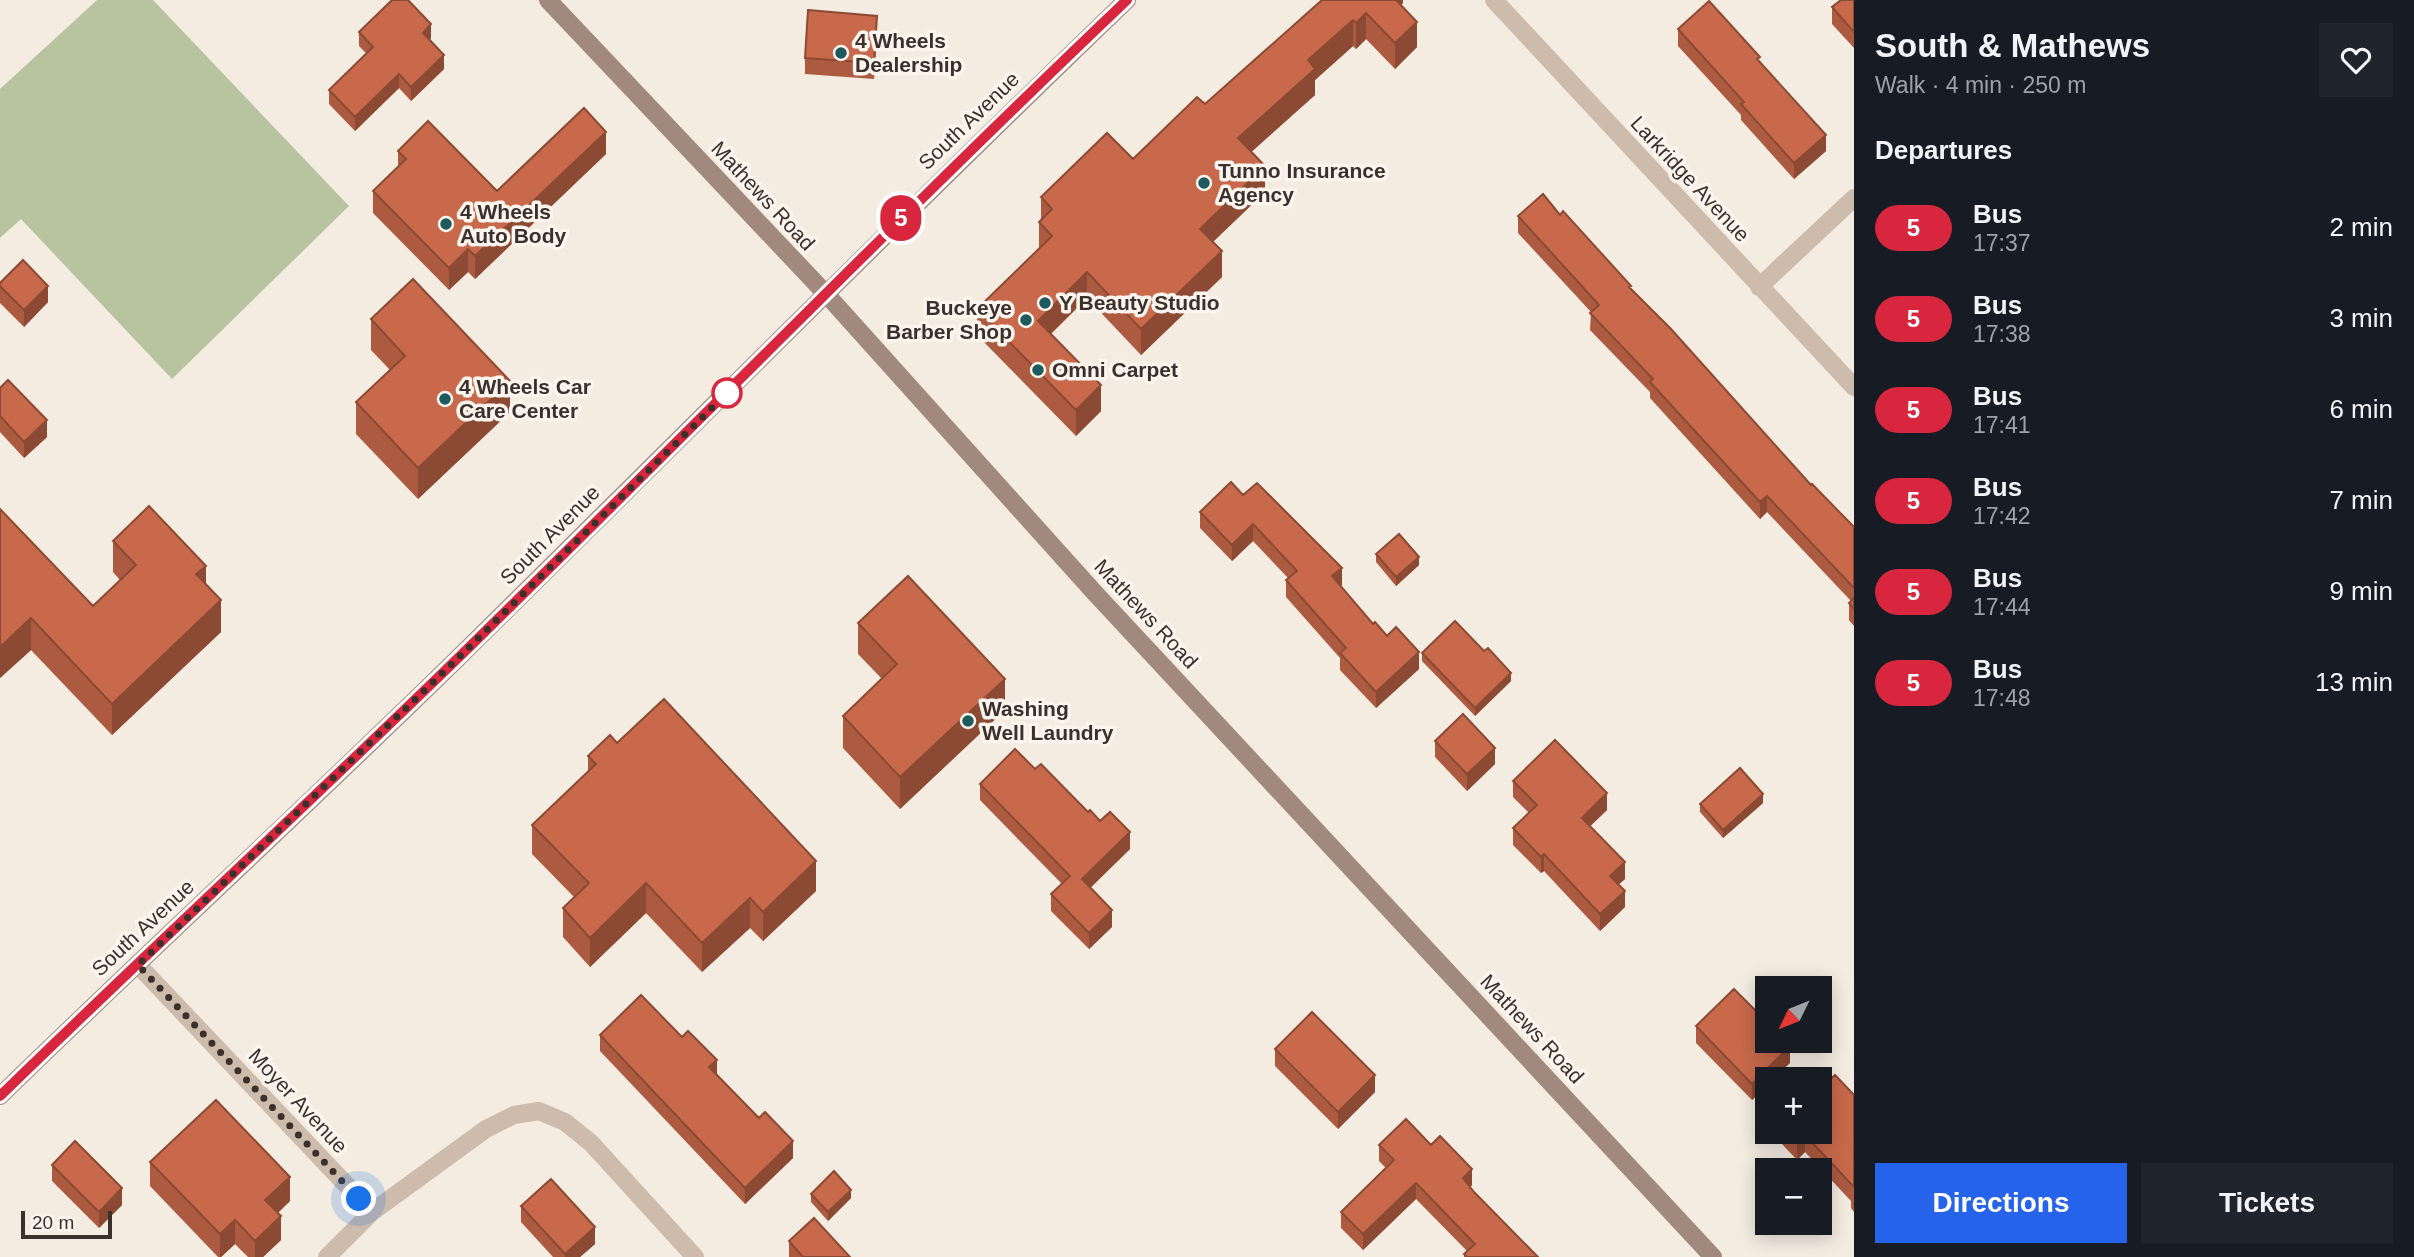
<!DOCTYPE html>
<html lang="en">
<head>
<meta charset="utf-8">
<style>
	body { margin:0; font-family:Arial,sans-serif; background:#20242c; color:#f1f3f6; height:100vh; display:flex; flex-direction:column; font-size:26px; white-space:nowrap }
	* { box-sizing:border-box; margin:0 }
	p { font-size:23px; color:#9ea1a6 }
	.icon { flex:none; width:38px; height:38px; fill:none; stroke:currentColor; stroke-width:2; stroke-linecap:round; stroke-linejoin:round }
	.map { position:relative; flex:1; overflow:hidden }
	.drawer { display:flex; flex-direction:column; background:#171b24; width:560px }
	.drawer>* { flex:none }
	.badge { padding:0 14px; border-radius:23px; font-size:24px; line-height:46px }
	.needle { width:46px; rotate:227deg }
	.buttons { position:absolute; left:1755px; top:976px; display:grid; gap:14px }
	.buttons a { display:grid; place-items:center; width:77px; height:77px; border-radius:0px; background:#171b24; box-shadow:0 4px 18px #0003; font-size:35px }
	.scale { position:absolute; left:21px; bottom:18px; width:91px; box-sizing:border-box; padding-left:7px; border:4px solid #3b302b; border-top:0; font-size:19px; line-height:24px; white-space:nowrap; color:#3b302b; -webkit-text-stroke:5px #fbf5ee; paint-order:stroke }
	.you { position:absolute; width:35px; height:35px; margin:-18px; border:5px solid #fff; border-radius:50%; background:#1a73e8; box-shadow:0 0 0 10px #1a73e833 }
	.map>.badge { position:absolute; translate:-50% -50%; box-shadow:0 0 0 4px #fff }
	h2 { padding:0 21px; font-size:26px; line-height:63px }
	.round { display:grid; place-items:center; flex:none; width:74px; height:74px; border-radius:0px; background:#20242c }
	.summary { display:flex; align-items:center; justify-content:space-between; height:119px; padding:0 21px }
	h1 { font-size:33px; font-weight:600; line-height:52px }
	.action { display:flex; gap:14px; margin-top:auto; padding:14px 21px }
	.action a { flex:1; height:80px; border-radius:0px; background:#2563eb; color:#fff; font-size:28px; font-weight:600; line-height:80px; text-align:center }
	.action a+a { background:#20242c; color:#f1f3f6 }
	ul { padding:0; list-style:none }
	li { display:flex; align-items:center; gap:21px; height:91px; padding:0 21px }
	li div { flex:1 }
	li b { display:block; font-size:26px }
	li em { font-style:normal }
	li .badge { min-width:77px; font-weight:700; text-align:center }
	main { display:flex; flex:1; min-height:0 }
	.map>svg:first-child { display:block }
</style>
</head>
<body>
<main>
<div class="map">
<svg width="1854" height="1257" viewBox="0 0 1854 1257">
	<rect width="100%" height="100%" fill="#f4ebe1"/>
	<!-- green -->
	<path fill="#b8c4a0" d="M 97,0 L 153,0 L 349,206 L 172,379 L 21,219 L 0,238 L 0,89 Z"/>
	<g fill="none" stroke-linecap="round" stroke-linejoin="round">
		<!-- street -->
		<path stroke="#cdbbac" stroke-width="18" d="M 1494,0 L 1854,387
			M 1759,287 L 1854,198
			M 138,965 L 372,1212
			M 327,1257 L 372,1212 L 486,1129 L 514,1115 L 539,1111 L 565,1122 L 591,1143 L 695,1257"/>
		<!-- secondary -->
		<path stroke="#a18a7d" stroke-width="18" d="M 548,0 L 827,295 L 1094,592 L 1713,1257
			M 0,1096 C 151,949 306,807 457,659 C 680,439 901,217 1127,0"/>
	</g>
	<!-- wall -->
	<path fill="#ac5a40" d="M 1322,0 L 1403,0 L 1403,3 L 1401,5 L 1417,47 L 1395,69 L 1366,39 L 1356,49 L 1353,46 L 1315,80 L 1315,95 L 1251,152 L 1265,192 L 1213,242 L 1222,277 L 1141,355 L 1087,298 L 1051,334 L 1101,411 L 1076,436 L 977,335 L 977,309 L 1039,249 L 1039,222 L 1041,220 L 1041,197 L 1133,159 L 1205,104 Z
		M 1854,0 L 1854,48 L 1832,24 L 1832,7 Z
		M 1678,29 L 1760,61 L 1826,151 L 1794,179 L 1741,120 L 1741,115 L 1678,46 Z
		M 359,32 L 431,38 L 430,40 L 444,69 L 411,101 L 399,88 L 355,131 L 329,104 L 329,90 L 366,53 L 359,46 Z
		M 877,32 L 874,79 L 805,74 L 805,58 Z
		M 398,151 L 497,191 L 606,154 L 475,279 L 468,272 L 449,290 L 373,213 L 373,191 L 398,167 Z
		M 1560,215 L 1631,289 L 1811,485 L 1854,527 L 1854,626 L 1849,620 L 1849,603 L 1851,601 L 1767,512 L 1760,519 L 1650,398 L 1650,392 L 1590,330 L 1591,312 L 1518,233 L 1518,216 Z
		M 0,283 L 48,302 L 24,327 L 0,303 Z
		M 371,319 L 510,412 L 418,499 L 356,434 L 356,402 L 390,370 L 371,350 Z
		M 0,388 L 47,437 L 24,458 L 0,432 Z
		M 1243,495 L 1342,585 L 1340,586 L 1373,624 L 1387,636 L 1419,669 L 1376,708 L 1340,670 L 1340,658 L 1286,597 L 1286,580 L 1288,578 L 1253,541 L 1232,561 L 1200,528 L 1200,512 Z
		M 0,509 L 93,606 L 120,580 L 113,572 L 113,541 L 206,584 L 221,632 L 112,735 L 31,650 L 0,678 Z
		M 1376,554 L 1419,565 L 1396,586 L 1376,562 Z
		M 858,623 L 1005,710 L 900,809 L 843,748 L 843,716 L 882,679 L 858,654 Z
		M 1422,653 L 1511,681 L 1475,716 L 1422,661 Z
		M 1435,741 L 1495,764 L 1467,791 L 1435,757 Z
		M 617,743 L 816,891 L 763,941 L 750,928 L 702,972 L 646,913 L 590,967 L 563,937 L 563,908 L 574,897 L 532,854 L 532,825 L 588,771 L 588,756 Z
		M 1035,769 L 1130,849 L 1090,888 L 1112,927 L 1089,949 L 1051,911 L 1051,894 L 1062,884 L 980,800 L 980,784 Z
		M 1513,781 L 1607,810 L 1590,826 L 1625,879 L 1619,884 L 1625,907 L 1600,931 L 1544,871 L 1541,873 L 1513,845 L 1513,828 L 1529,813 L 1513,797 Z
		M 1763,803 L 1723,838 L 1700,812 L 1700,804 Z
		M 1696,1026 L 1790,1063 L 1768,1080 L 1768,1085 L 1752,1100 L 1696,1043 Z
		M 600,1035 L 717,1074 L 793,1158 L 745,1204 L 600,1051 Z
		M 1275,1049 L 1375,1092 L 1338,1129 L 1275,1066 Z
		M 1854,1095 L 1854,1212 L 1851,1208 L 1851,1201 L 1805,1152 L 1797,1160 L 1781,1143 L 1781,1132 L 1820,1132 Z
		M 1379,1145 L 1472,1185 L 1470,1187 L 1474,1192 L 1538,1257 L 1464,1257 L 1464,1254 L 1467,1251 L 1416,1199 L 1363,1250 L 1341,1228 L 1341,1212 L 1386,1168 L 1379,1161 Z
		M 150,1162 L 290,1201 L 278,1213 L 281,1240 L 263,1257 L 248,1257 L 235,1244 L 221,1257 L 218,1257 L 150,1186 Z
		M 52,1165 L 122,1205 L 99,1228 L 52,1181 Z
		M 811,1194 L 851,1198 L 828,1221 L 811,1202 Z
		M 521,1206 L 595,1244 L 580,1257 L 553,1257 L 521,1222 Z
		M 789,1241 L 850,1257 L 789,1257 Z"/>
	<!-- shaded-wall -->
	<path fill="#8c4a34" d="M 1388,0 L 1403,0 L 1403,3 L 1388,18 Z
		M 1366,13 L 1366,39 L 1356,49 L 1356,23 Z
		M 877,16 L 877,32 L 874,79 L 874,63 Z
		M 1353,20 L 1353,46 L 1315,80 L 1315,95 L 1238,164 L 1238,138 L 1308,60 Z
		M 1417,22 L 1417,47 L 1395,69 L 1395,43 Z
		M 431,24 L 431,38 L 423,47 L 423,33 Z
		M 444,55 L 444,69 L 411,101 L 411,87 Z
		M 399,74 L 399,88 L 355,131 L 355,117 Z
		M 606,132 L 606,154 L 475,279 L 475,256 Z
		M 1826,135 L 1826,151 L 1794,179 L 1794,163 Z
		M 1265,166 L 1265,192 L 1200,254 L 1200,229 Z
		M 468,249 L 468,272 L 449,290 L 449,268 Z
		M 1222,251 L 1222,277 L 1141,355 L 1141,329 Z
		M 1087,272 L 1087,298 L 1038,346 L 1038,321 Z
		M 48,286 L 48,302 L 24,327 L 24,310 Z
		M 510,381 L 510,412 L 418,499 L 418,468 Z
		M 1101,385 L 1101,411 L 1076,436 L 1076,410 Z
		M 47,420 L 47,437 L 24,458 L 24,442 Z
		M 1767,496 L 1767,512 L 1760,519 L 1760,502 Z
		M 1253,524 L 1253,541 L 1232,561 L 1232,545 Z
		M 1419,557 L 1419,565 L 1396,586 L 1396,577 Z
		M 206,566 L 206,597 L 196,574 Z
		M 1342,568 L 1342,585 L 1332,593 L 1332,576 Z
		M 221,600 L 221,632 L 112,735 L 112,704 Z
		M 31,618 L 31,650 L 0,678 L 0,647 Z
		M 1419,652 L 1419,669 L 1376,708 L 1376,692 Z
		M 1511,673 L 1511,681 L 1475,716 L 1475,708 Z
		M 1005,679 L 1005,710 L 900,809 L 900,777 Z
		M 1495,748 L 1495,764 L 1467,791 L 1467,774 Z
		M 1607,793 L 1607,810 L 1582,834 L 1582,818 Z
		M 1763,794 L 1763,803 L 1723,838 L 1723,830 Z
		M 1130,832 L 1130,849 L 1082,896 L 1082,879 Z
		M 1544,854 L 1544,871 L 1541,873 L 1541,857 Z
		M 816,861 L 816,891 L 763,941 L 763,912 Z
		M 1625,862 L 1625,879 L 1610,892 L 1610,876 Z
		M 646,883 L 646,913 L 590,967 L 590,938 Z
		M 1625,891 L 1625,907 L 1600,931 L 1600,914 Z
		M 750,898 L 750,928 L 702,972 L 702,943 Z
		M 1112,910 L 1112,927 L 1089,949 L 1089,933 Z
		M 1790,1046 L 1790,1063 L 1772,1080 L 1768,1080 L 1768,1085 L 1752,1100 L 1752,1084 Z
		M 717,1060 L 717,1076 L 709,1067 Z
		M 1375,1075 L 1375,1092 L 1338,1129 L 1338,1112 Z
		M 1805,1135 L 1805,1152 L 1797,1160 L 1797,1143 Z
		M 793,1141 L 793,1158 L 745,1204 L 745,1188 Z
		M 1472,1169 L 1472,1185 L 1463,1194 L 1463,1178 Z
		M 290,1177 L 290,1201 L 265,1224 L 265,1200 Z
		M 1416,1183 L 1416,1199 L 1363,1250 L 1363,1234 Z
		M 122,1188 L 122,1205 L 99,1228 L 99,1212 Z
		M 851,1190 L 851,1198 L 828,1221 L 828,1212 Z
		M 281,1216 L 281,1240 L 263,1257 L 255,1257 L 255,1241 Z
		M 235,1220 L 235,1244 L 221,1257 L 220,1257 L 220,1234 Z
		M 595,1227 L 595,1244 L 580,1257 L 565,1257 L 565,1254 Z"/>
	<!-- building -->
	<path fill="#c8694b" stroke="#8c4a34" stroke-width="2" d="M 392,0 L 408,0 L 431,24 L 423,33 L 444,55 L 411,87 L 399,74 L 355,117 L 329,90 L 373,47 L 359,32 Z
		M 1322,0 L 1396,0 L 1417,22 L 1395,43 L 1366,13 L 1356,23 L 1353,20 L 1308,60 L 1315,69 L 1238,138 L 1265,166 L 1200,229 L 1222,251 L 1141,329 L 1087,272 L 1038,321 L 1101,385 L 1076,410 L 977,309 L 1052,236 L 1039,222 L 1052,209 L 1041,197 L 1107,133 L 1133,159 L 1197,97 L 1205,104 Z
		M 1841,0 L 1854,0 L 1854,32 L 1832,7 Z
		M 1709,1 L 1760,57 L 1757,59 L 1826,135 L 1794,163 L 1741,104 L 1744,102 L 1678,29 Z
		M 808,10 L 877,16 L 874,63 L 805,58 Z
		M 584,108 L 606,132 L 475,256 L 468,249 L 449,268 L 373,191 L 406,159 L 398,151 L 428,121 L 497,191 Z
		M 1543,194 L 1560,215 L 1563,211 L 1631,286 L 1629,287 L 1671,329 L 1811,485 L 1812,484 L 1854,527 L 1854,588 L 1767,496 L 1760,502 L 1650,382 L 1653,379 L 1590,313 L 1599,305 L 1518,216 Z
		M 23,260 L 48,286 L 24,310 L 0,286 L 0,283 Z
		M 413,279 L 510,381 L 418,468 L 356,402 L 405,356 L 371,319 Z
		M 8,380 L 47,420 L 24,442 L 0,416 L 0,388 Z
		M 1231,482 L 1243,495 L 1257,483 L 1342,568 L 1332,576 L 1373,624 L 1375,622 L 1387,636 L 1396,627 L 1419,652 L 1376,692 L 1340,653 L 1346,648 L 1286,580 L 1297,571 L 1253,524 L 1232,545 L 1200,512 Z
		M 149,506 L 206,566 L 196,574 L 221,600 L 112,704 L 31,618 L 0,647 L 0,509 L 93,606 L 136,565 L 113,541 Z
		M 1399,534 L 1419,557 L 1396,577 L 1376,554 Z
		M 908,576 L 1005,679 L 900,777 L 843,716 L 897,664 L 858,623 Z
		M 1854,598 L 1854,609 L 1849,603 Z
		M 1455,621 L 1484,651 L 1488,648 L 1511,673 L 1475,708 L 1422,653 Z
		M 664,699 L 816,861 L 763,912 L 750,898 L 702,943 L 646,883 L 590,938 L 563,908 L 589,883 L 532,825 L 596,764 L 588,756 L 610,735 L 617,743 Z
		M 1463,714 L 1495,748 L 1467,774 L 1435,741 Z
		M 1555,740 L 1607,793 L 1582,818 L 1625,862 L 1610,876 L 1625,891 L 1600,914 L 1544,854 L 1541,857 L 1513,828 L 1537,805 L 1513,781 Z
		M 1015,749 L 1035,769 L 1041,764 L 1088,812 L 1090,810 L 1100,821 L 1110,812 L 1130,832 L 1082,879 L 1112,910 L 1089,933 L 1051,894 L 1070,876 L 980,784 Z
		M 1740,768 L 1763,794 L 1723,830 L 1700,804 Z
		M 1734,989 L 1768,1023 L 1768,1041 L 1785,1041 L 1790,1046 L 1752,1084 L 1696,1026 Z
		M 641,995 L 682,1037 L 688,1031 L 717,1060 L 709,1067 L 759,1118 L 765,1112 L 793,1141 L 745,1188 L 600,1035 Z
		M 1312,1012 L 1375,1075 L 1338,1112 L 1275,1049 Z
		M 1835,1075 L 1854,1095 L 1854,1187 L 1805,1135 L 1797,1143 L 1786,1132 L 1820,1132 L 1820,1089 Z
		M 216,1100 L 290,1177 L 265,1200 L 281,1216 L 255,1241 L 235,1220 L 220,1234 L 150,1162 Z
		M 1406,1119 L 1431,1145 L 1440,1136 L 1472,1169 L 1463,1178 L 1474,1192 L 1538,1257 L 1467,1257 L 1464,1254 L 1475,1244 L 1416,1183 L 1363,1234 L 1341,1212 L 1394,1160 L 1379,1145 Z
		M 75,1141 L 122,1188 L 99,1212 L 52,1165 Z
		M 834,1171 L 851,1190 L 828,1212 L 811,1194 Z
		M 551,1179 L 595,1227 L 565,1254 L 521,1206 Z
		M 814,1218 L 850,1257 L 803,1257 L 789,1241 Z"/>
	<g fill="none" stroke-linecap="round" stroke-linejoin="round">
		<!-- line casing -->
		<g stroke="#fff" stroke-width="16">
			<path id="line" d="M 0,1096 C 151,949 306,806 457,659 C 681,440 900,216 1127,0"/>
		</g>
		<!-- line -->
		<use href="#line" stroke="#d7263d" stroke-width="10"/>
		<!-- walk -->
		<path stroke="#3b302b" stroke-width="7" stroke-dasharray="0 12.6" d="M 359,1199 L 138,965 L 454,662 L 729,391 L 727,393"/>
	</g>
	<!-- markers -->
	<g fill="#1f5a5e" stroke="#fbf5ee" stroke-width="2.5">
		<circle cx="841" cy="53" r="7"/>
		<circle cx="1204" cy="183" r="7"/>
		<circle cx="446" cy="224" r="7"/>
		<circle cx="1045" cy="303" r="7"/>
		<circle cx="1026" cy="320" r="7"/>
		<circle cx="1038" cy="370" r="7"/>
		<circle cx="445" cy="399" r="7"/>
		<circle cx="968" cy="721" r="7"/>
	</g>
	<circle fill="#fff" stroke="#d7263d" stroke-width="3.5" cx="727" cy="393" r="14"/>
	<g text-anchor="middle" stroke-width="7" stroke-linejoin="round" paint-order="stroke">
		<!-- poi labels -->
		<g font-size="21" font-weight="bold" fill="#3b302b" stroke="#fbf5ee" text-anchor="start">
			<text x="855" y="48">4 Wheels<tspan x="855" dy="24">Dealership</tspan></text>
			<text x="1218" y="178">Tunno Insurance<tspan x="1218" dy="24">Agency</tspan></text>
			<text x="460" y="219">4 Wheels<tspan x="460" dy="24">Auto Body</tspan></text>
			<text x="1059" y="310">Y Beauty Studio</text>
			<text x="1012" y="315" text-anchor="end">Buckeye<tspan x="1012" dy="24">Barber Shop</tspan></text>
			<text x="1052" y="377">Omni Carpet</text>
			<text x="459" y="394">4 Wheels Car<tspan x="459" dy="24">Care Center</tspan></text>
			<text x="982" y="716">Washing<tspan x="982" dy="24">Well Laundry</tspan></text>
		</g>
		<!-- street labels -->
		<g font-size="21" fill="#3b302b" stroke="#fbf5ee">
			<text transform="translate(969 121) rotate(-44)" y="7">South Avenue</text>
			<text transform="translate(1690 179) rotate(47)" y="7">Larkridge Avenue</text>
			<text transform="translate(763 196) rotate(47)" y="7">Mathews Road</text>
			<text transform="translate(550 535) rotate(-45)" y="7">South Avenue</text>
			<text transform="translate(1146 614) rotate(47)" y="7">Mathews Road</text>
			<text transform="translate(143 928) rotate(-43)" y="7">South Avenue</text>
			<text transform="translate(1532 1029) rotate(47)" y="7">Mathews Road</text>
			<text transform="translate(298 1101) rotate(47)" y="7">Moyer Avenue</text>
		</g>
	</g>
</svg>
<div class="buttons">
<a><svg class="needle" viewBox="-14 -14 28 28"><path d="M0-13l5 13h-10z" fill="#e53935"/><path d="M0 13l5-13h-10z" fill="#9ea1a6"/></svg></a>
<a>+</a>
<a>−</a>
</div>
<div class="scale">20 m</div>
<div class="you" style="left:359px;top:1199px"></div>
<b class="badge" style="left:901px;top:218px;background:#d7263d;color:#fff">5</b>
</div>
<section class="drawer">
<div class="summary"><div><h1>South &amp; Mathews</h1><p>Walk · 4 min · 250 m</p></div><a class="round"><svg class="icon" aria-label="heart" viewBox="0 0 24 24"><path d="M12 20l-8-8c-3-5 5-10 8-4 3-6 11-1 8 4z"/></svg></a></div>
<h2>Departures</h2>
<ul>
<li><span class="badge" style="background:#d7263d;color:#fff">5</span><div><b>Bus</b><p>17:37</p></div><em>2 min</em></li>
<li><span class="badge" style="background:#d7263d;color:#fff">5</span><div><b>Bus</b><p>17:38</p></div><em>3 min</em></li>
<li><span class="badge" style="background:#d7263d;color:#fff">5</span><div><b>Bus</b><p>17:41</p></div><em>6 min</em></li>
<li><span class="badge" style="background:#d7263d;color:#fff">5</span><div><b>Bus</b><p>17:42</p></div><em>7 min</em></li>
<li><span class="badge" style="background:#d7263d;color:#fff">5</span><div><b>Bus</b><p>17:44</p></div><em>9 min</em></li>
<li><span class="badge" style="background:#d7263d;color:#fff">5</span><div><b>Bus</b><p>17:48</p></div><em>13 min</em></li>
</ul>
<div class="action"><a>Directions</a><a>Tickets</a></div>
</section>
</main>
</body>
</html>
